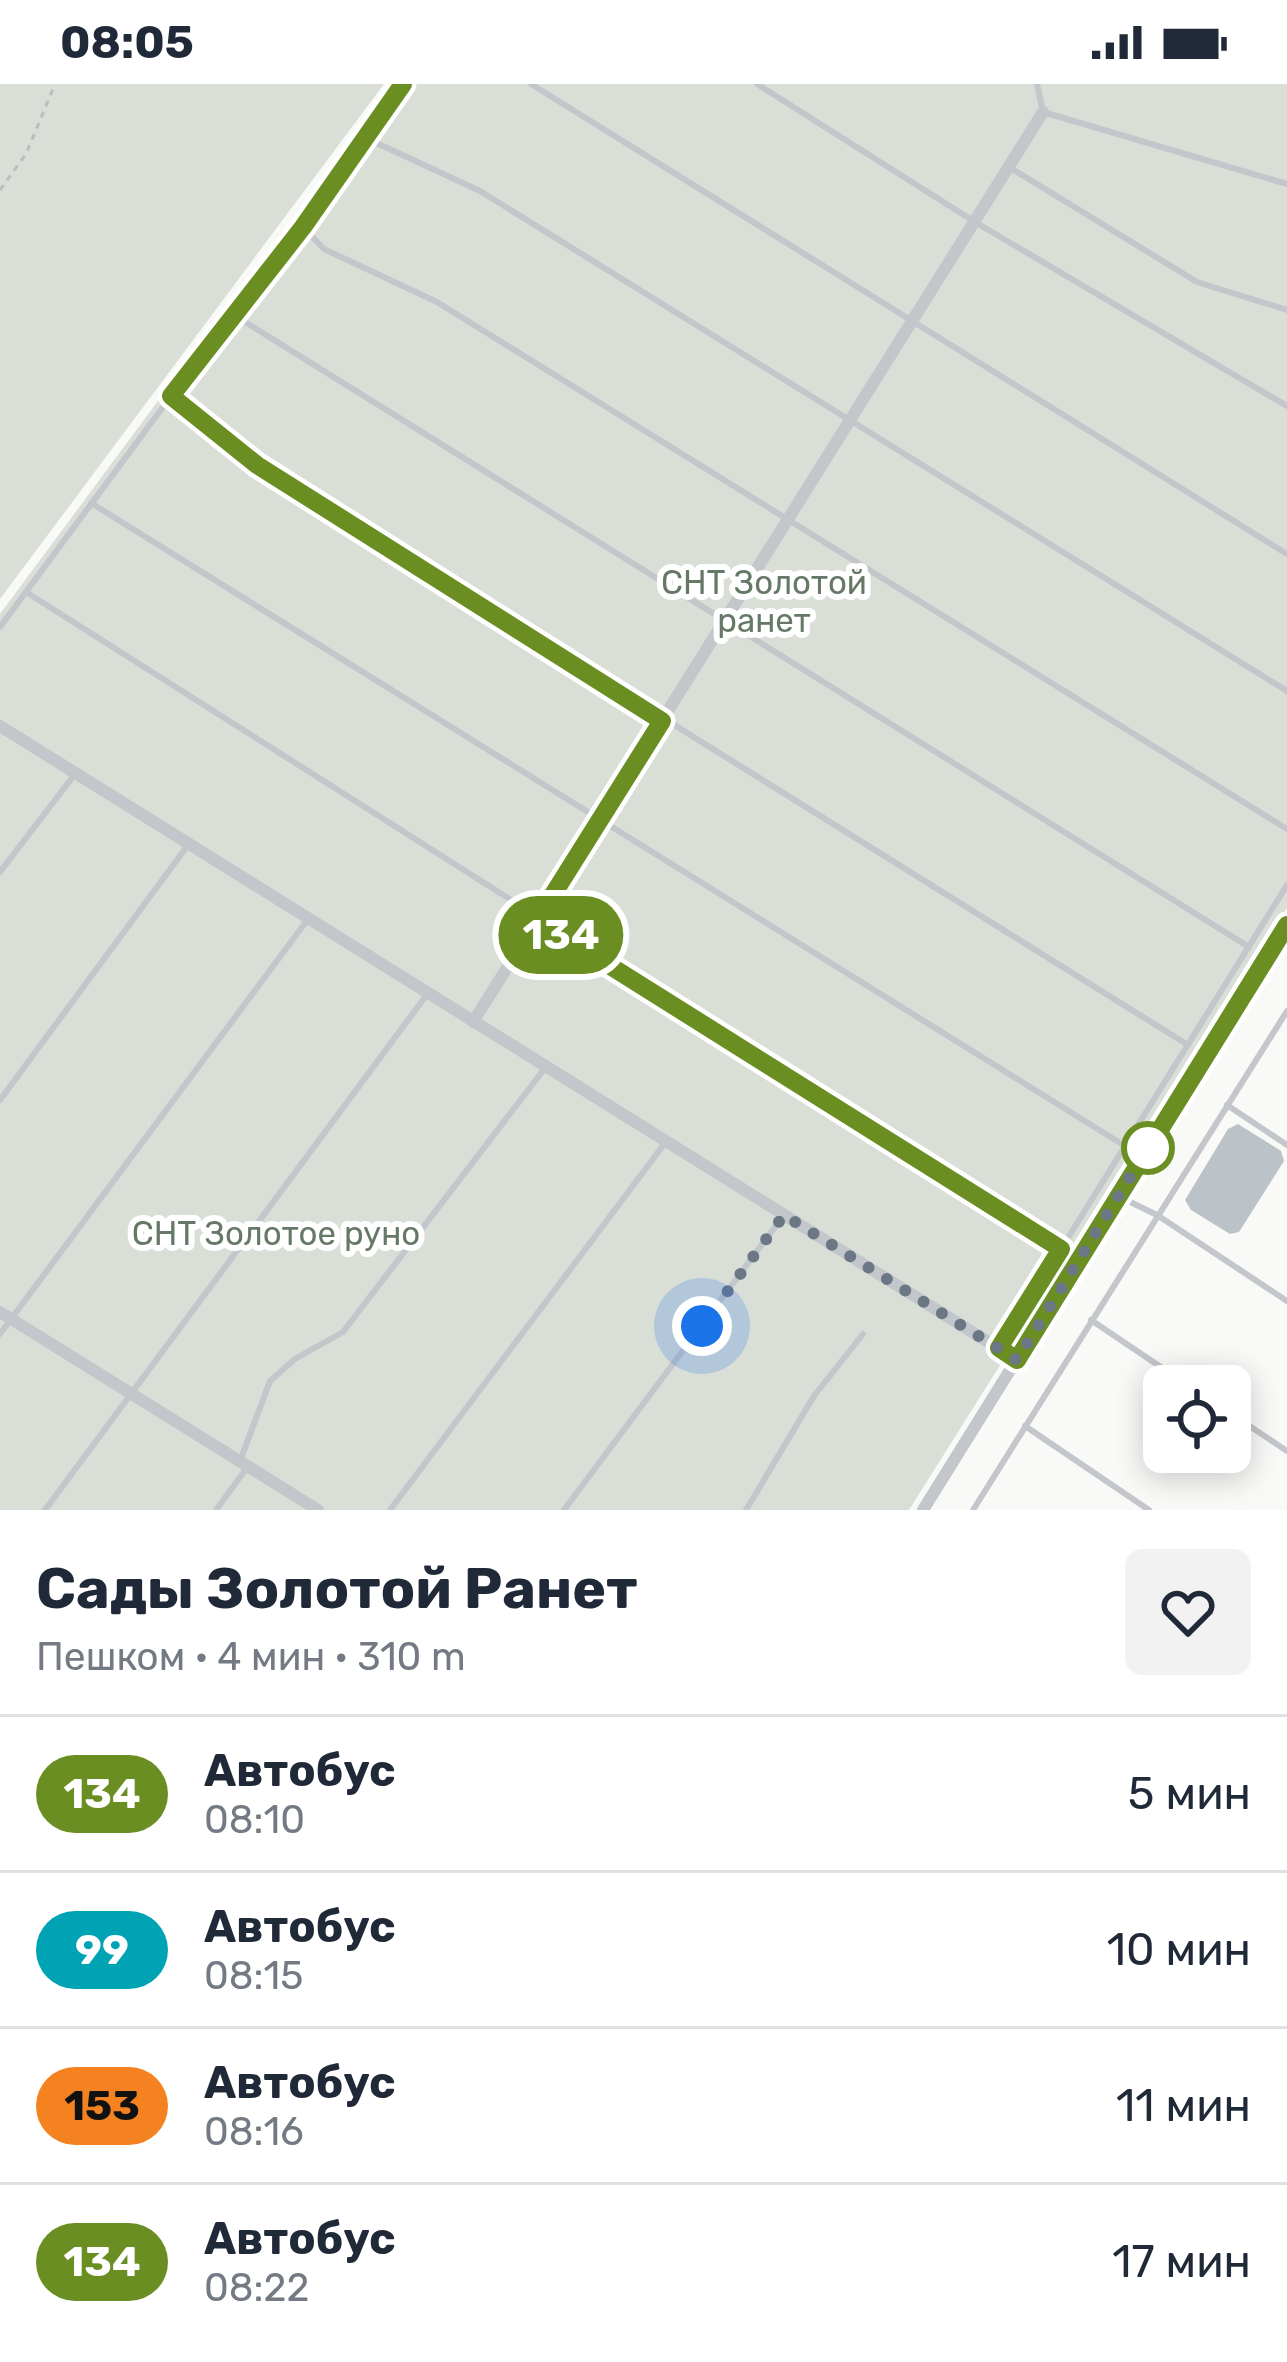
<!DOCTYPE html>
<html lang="ru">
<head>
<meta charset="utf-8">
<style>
	body { margin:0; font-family:Rubik,sans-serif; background:#f2f2f3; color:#1f2937; height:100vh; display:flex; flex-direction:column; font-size:45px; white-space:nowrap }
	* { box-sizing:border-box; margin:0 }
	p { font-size:39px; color:#747a83 }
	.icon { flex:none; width:66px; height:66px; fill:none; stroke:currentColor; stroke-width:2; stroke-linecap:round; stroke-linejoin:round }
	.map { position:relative; height:1426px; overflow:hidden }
	.drawer { display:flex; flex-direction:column; background:#fff; flex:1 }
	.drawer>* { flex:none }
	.badge { padding:0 24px; border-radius:39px; font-size:42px; line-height:78px }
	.controls { position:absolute; left:1143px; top:1281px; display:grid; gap:24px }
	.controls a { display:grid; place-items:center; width:108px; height:108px; border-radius:18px; background:#fff; box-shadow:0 6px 30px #0003; font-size:60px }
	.you { position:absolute; width:60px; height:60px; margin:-30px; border:9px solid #fff; border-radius:50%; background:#1a73e8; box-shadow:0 0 0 18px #1a73e833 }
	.map>.badge { position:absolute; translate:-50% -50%; box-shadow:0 0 0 6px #fff }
	.round { display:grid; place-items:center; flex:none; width:126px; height:126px; border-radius:18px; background:#f2f2f3 }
	.summary { display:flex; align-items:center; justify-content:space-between; height:204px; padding:0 36px }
	h1 { font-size:57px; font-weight:700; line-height:90px }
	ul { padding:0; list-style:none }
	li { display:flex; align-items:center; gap:36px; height:156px; padding:0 36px; border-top:3px solid #e0e1e3 }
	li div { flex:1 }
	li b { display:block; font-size:45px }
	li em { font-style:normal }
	li .badge { min-width:132px; font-weight:700; text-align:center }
	.status { display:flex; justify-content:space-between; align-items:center; height:84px; padding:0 60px; background:#fff; direction:ltr }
	.status svg { height:33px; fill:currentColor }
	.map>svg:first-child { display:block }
</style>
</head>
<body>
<div class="status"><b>08:05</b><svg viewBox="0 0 49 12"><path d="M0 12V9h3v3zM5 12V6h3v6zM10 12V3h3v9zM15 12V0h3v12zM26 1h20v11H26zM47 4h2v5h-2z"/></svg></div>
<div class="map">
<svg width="1287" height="1426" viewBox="0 0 1287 1426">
	<rect width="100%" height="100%" fill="#f9f9f7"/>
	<!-- green -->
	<path fill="#d9ded7" d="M 0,0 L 384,0 L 0,515 Z
		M 393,0 L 1287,0 L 1287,824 L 909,1426 L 0,1426 L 0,530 Z"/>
	<!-- water -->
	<path fill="#bbc3c8" d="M 1238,1040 L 1281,1067 L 1284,1077 L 1239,1148 L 1230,1150 L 1191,1126 L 1185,1116 L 1228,1045 Z"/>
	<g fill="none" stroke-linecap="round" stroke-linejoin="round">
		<!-- path -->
		<path stroke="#bbbdc0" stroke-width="3" stroke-dasharray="6 6" stroke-linecap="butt" d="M 0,106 L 26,70 L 55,0"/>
		<!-- service -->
		<path stroke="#c3c6ca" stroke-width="6" d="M 531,0 L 1287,470
			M 757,0 L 975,138 L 1287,322
			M 1037,0 L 1043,28 L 1287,100
			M 368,55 L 480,107 L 1287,607
			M 1009,83 L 1197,198 L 1287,226
			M 303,143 L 324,165 L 437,218 L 1287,745
			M 234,231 L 1249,863
			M 171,312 L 257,381 L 1188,961
			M 91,419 L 1125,1062
			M 26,508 L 1061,1165
			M 0,543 L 266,184 L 303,143 L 403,0
			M 0,788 L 75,690
			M 0,1016 L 188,761
			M 1227,1021 L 1287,1061
			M 1118,1112 L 1157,1131 L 1287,1217
			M 1091,1236 L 1189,1302
			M 0,1250 L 308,835
			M 999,1265 L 1287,801
			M 1230,1329 L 1287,1367
			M 1025,1342 L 1149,1426
			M 240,1377 L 270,1297 L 295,1275 L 343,1248 L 545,984
			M 45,1426 L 428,909
			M 216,1426 L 246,1385
			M 390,1426 L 665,1059
			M 564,1426 L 784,1131
			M 746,1426 L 814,1312 L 863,1250
			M 973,1426 L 1287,927"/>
		<!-- minor -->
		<path stroke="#c3c6ca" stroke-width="12" d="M 0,642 L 1017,1276
			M 473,938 L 1043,28
			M 0,1228 L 318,1426
			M 923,1426 L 1287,841"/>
	</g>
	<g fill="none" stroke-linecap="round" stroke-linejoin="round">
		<!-- line casing -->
		<g stroke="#fff" stroke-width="27">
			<path id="line" d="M 403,0 L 303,143 L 171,312 L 257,381 L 662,637 L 537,836 L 1061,1165 L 999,1264 L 1017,1276 L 1287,841"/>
		</g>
		<!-- line -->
		<use href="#line" stroke="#6b8e23" stroke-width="18"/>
		<!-- walk -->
		<path stroke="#6c7785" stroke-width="12" stroke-dasharray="0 21.6" d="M 702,1242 L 784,1131 L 1017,1276 L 1148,1064"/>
	</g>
	<!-- markers -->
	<circle fill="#fff" stroke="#6b8e23" stroke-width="6" cx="1148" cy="1064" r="24"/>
	<g text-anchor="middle" stroke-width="12" stroke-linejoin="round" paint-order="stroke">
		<!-- park labels -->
		<g font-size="33" fill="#667866" stroke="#fff">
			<text x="764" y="510">СНТ Золотой<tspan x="764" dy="38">ранет</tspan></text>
			<text x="276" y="1161">СНТ Золотое руно</text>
		</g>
	</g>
</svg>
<div class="controls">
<a><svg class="icon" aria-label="locate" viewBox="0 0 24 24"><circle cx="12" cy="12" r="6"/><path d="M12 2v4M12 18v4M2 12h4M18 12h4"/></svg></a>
</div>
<div class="you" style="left:702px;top:1242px"></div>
<b class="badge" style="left:561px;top:851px;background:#6b8e23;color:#fff">134</b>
</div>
<section class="drawer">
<div class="summary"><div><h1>Сады Золотой Ранет</h1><p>Пешком · 4 мин · 310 m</p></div><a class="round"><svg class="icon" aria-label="heart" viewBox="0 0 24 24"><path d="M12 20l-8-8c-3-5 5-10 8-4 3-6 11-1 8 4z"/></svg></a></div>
<ul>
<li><span class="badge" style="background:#6b8e23;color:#fff">134</span><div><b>Автобус</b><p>08:10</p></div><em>5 мин</em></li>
<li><span class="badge" style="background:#00a3b4;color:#fff">99</span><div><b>Автобус</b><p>08:15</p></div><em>10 мин</em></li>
<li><span class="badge" style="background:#f58220;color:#111">153</span><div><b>Автобус</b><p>08:16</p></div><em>11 мин</em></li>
<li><span class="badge" style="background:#6b8e23;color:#fff">134</span><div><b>Автобус</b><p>08:22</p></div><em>17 мин</em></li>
</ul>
</section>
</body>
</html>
